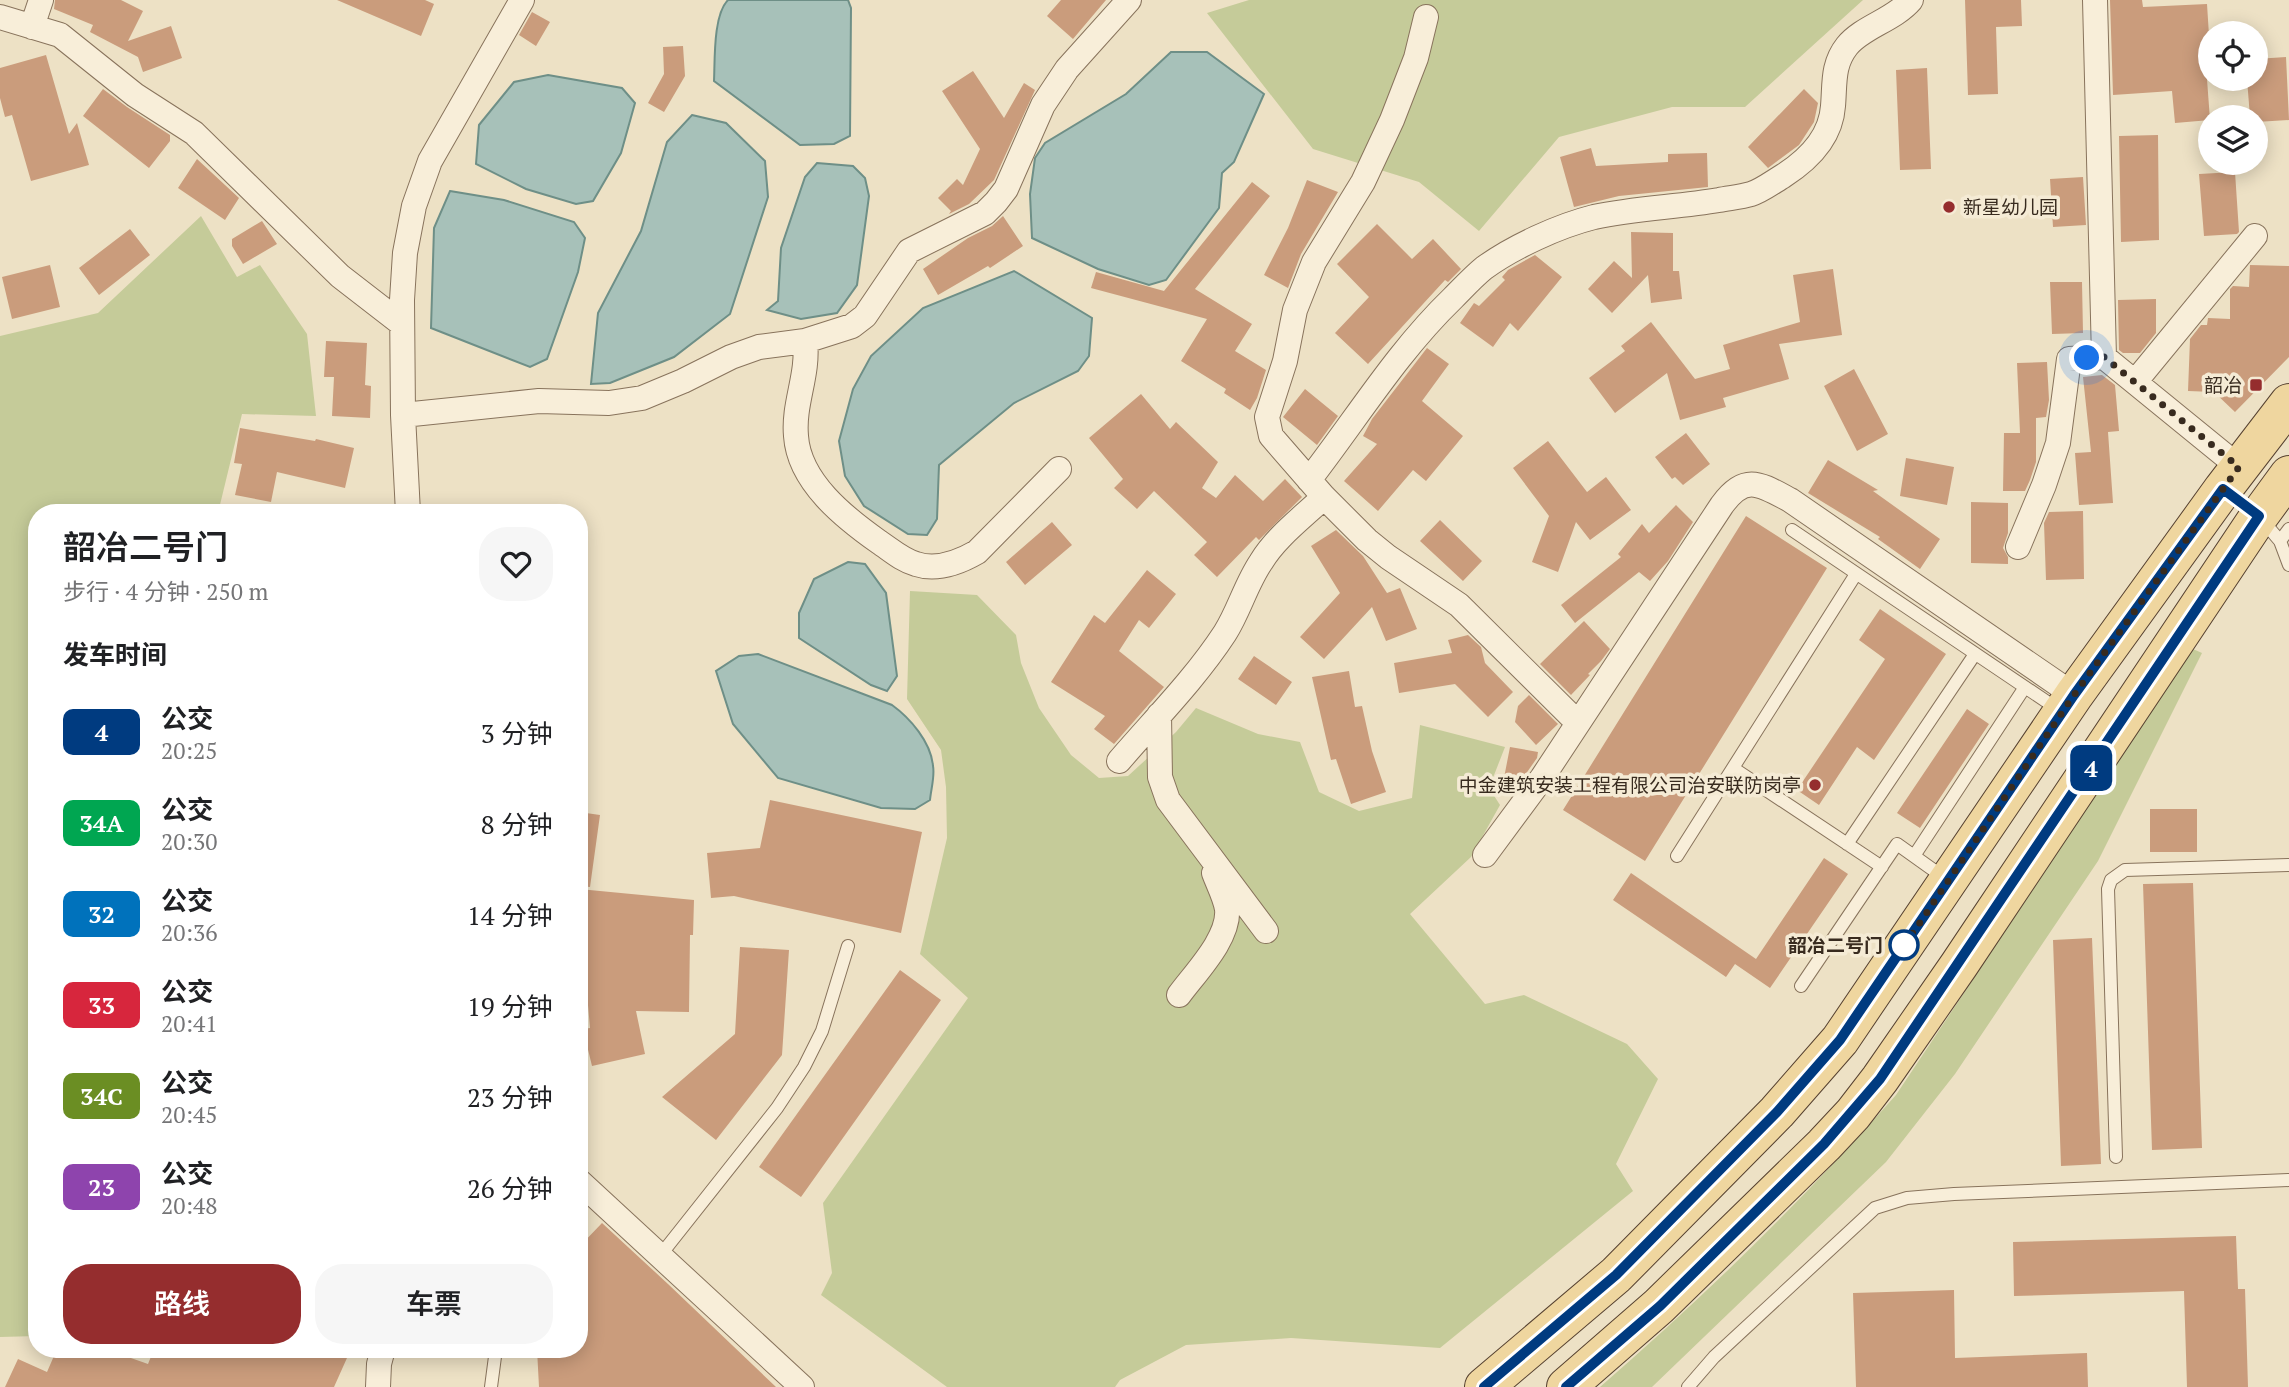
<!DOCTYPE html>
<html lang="zh">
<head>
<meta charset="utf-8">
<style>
	body { margin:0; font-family:"PT Serif","Noto Sans SC",serif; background:#f6f6f6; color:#202124; height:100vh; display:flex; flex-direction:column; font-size:26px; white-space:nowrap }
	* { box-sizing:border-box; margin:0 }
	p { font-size:23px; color:#757577 }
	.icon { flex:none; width:38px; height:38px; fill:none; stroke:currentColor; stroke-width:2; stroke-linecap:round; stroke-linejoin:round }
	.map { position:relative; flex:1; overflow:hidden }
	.sheet { position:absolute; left:28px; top:504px; width:560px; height:854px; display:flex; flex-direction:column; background:#fff; border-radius:28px; box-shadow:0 4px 18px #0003 }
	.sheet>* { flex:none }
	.badge { padding:0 14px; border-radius:10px; font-size:24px; line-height:46px }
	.controls { position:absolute; left:2198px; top:21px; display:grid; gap:14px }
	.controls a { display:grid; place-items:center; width:70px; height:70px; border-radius:50%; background:#fff; box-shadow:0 4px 18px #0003; font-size:35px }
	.you { position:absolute; width:35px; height:35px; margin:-18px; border:5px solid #fff; border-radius:50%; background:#1a73e8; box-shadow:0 0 0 10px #1a73e833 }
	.map>.badge { position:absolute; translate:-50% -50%; box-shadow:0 0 0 4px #fff }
	h2 { padding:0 35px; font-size:26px; line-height:63px }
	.round { display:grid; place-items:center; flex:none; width:74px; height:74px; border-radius:28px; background:#f6f6f6 }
	.summary { display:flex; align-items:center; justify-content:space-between; height:119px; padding:0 35px }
	h1 { font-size:33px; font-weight:600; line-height:52px }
	.cta { display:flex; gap:14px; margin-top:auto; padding:14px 35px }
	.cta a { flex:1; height:80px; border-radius:28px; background:#952d2e; color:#fff; font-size:28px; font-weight:600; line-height:80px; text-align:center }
	.cta a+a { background:#f6f6f6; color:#202124 }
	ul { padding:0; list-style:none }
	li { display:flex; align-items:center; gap:21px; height:91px; padding:0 35px }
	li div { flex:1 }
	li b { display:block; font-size:26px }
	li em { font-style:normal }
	li .badge { min-width:77px; font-weight:700; text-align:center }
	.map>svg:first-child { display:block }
</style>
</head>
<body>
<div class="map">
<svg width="2289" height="1387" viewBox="0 0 2289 1387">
	<rect width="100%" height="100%" fill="#ede1c5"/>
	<!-- green -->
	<path fill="#c5cb99" d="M 1249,0 L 1863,0 L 1745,107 L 1672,107 L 1559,137 L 1479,231 L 1419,182 L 1313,149 L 1207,13 Z
		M 201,216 L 237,277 L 260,265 L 307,334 L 316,416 L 242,414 L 218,513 L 37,513 L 37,1336 L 0,1337 L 0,336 L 98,313 Z
		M 910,591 L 977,595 L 1016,635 L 1021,663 L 1039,708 L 1071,755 L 1099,778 L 1128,776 L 1176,732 L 1196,708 L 1258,734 L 1300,742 L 1319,792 L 1359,811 L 1412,798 L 1420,725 L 1505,747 L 1489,788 L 1500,805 L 1471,857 L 1410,914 L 1485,1004 L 1524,995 L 1627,1044 L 1658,1079 L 1616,1164 L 1633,1191 L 1440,1348 L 1291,1338 L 1186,1345 L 1120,1380 L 1115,1387 L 947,1387 L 821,1295 L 832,1273 L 823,1203 L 968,998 L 920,954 L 947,838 L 946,787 L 941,750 L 907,699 Z
		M 2193,649 L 2202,653 L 2098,861 L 1955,1074 L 1886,1162 L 1652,1387 L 1600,1387 C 1705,1296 1804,1199 1896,1095 Z"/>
	<!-- water -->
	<path fill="#a7c1b9" stroke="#6e8f87" stroke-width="2" d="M 728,0 L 848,0 L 851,8 L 850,136 L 834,144 L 800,145 L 714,81 C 715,60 713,15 728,0 Z
		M 1171,52 L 1207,52 L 1264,94 L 1234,162 L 1222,173 L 1219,208 L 1166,280 L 1149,285 L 1098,269 L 1032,238 L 1030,194 L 1035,158 L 1045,143 L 1126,94 Z
		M 548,75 L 622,88 L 635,103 L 621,153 L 593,201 L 576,204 L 526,189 L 476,164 L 479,125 L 514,82 Z
		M 692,115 L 726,123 L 765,161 L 768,197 L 730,314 L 674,357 L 610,383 L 591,384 L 598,313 L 641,231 L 667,142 Z
		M 817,163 L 853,166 L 865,178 L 869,196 L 857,285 L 837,313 L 801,319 L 767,310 L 778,301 L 781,248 L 805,177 Z
		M 450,191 L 504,200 L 574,222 L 585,238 L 578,272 L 547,359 L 530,367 L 431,328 L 434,228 Z
		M 1014,271 L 1092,318 L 1089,356 L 1078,371 L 1014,403 L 939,465 L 937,519 L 927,535 L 908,534 L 864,506 L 845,476 L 839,441 L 853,389 L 871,356 L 923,308 Z
		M 848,562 L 865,564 L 886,593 L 897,676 L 887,691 L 871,685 L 799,638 L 799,613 L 814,579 Z
		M 758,654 L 892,705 C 910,718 931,742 933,766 C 935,776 931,789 930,800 L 915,809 L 881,808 L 778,778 L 733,724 L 716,671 L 739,656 Z"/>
	<!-- building -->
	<path fill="#ca9c7c" d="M 55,0 L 121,0 L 143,11 L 128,41 L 171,26 L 182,58 L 143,72 L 138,57 L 90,32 L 93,25 L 54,9 Z
		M 337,0 L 425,0 L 434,4 L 421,36 Z
		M 1061,0 L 1106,0 L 1073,39 L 1047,16 Z
		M 1965,0 L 2021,0 L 2022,26 L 1996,27 L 1998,94 L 1968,95 Z
		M 2110,0 L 2142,0 L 2143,7 L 2207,4 L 2210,51 L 2205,52 L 2210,120 L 2175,123 L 2172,91 L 2113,95 Z
		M 532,12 L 550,22 L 536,46 L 519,35 Z
		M 683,46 L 685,76 L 664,112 L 648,103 L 664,74 L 663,47 Z
		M 46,55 L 69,134 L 77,123 L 89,165 L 31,181 L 12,115 L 5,117 L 0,98 L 0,68 Z
		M 2286,57 L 2289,120 L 2256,122 L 2256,117 L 2250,117 L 2247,79 L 2256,79 L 2256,59 Z
		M 1927,68 L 1931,169 L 1900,170 L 1896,70 Z
		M 973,71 L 1004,118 L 1024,83 L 1035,90 L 994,180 L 969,204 L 949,214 L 951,211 L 938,198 L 957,179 L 963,185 L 980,149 L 942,91 Z
		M 103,89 L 127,107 L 170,135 L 170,141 L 149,168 L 83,116 Z
		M 1804,89 L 1818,103 L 1814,122 L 1799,145 L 1768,168 L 1748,147 Z
		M 2158,135 L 2159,240 L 2121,242 L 2119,136 Z
		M 1591,148 L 1596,166 L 1668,162 L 1668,154 L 1707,153 L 1708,187 L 1619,196 L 1574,207 L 1560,157 Z
		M 197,159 L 239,198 L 225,220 L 178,188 Z
		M 2235,172 L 2239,232 L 2237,234 L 2204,236 L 2199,174 Z
		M 2083,177 L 2086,225 L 2053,227 L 2050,179 Z
		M 1307,180 L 1338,192 L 1301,254 L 1288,288 L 1264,275 L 1288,228 Z
		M 1252,182 L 1270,196 L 1195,289 L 1252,324 L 1235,351 L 1266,370 L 1257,398 L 1250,410 L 1224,393 L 1226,389 L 1181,361 L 1207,319 L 1091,288 L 1096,272 L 1164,291 Z
		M 1003,216 L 1023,246 L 990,268 L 988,266 L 938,295 L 923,269 L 968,238 L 992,226 Z
		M 262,221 L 277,244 L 243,264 L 232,246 L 232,239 Z
		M 1377,224 L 1412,259 L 1433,239 L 1461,269 L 1448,282 L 1445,280 L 1368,364 L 1335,333 L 1369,297 L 1337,264 Z
		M 130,229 L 150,255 L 99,295 L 79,268 Z
		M 1631,232 L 1673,233 L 1673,271 L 1679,271 L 1682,299 L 1651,303 L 1648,275 L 1612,313 L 1588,289 L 1614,261 L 1632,278 Z
		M 1535,255 L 1562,277 L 1518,331 L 1510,323 L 1493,347 L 1460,323 L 1474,303 L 1479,306 L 1505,280 L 1502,277 L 1508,270 Z
		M 50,265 L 60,307 L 12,319 L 2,277 Z
		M 2250,265 L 2289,266 L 2289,357 L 2235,412 L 2214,392 L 2188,391 L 2190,339 L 2201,325 L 2207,325 L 2208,318 L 2230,319 L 2230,289 L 2233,286 L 2249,287 Z
		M 1833,269 L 1842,335 L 1779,344 L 1789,379 L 1723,398 L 1726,407 L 1680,420 L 1667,373 L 1615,413 L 1589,378 L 1625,351 L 1621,346 L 1651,322 L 1695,379 L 1730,369 L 1723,345 L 1800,322 L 1793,275 Z
		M 2050,282 L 2082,282 L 2083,333 L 2052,334 Z
		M 2156,299 L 2156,333 L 2140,353 L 2123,353 L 2119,350 L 2118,300 Z
		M 326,341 L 367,343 L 365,385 L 371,386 L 370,418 L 332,416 L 334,377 L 324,377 Z
		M 1427,348 L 1449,364 L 1422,401 L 1463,436 L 1426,481 L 1413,470 L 1378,511 L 1344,481 L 1377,444 L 1363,436 L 1372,419 Z
		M 2047,362 L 2049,400 L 2046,417 L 2036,418 L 2036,462 L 2030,480 L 2025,491 L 2003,491 L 2004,433 L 2020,433 L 2017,363 Z
		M 1854,369 L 1888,434 L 1857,451 L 1824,386 Z
		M 2102,375 L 2115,385 L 2119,431 L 2108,432 L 2113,503 L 2079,505 L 2075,453 L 2091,452 L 2083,377 Z
		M 1305,389 L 1338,416 L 1317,445 L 1283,417 Z
		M 1141,394 L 1170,429 L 1176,422 L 1218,462 L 1202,488 L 1216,498 L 1235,475 L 1263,501 L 1285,479 L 1302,497 L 1259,540 L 1256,537 L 1217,577 L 1194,555 L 1207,542 L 1154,491 L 1137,509 L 1114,488 L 1123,479 L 1089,438 Z
		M 240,428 L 315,441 L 316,439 L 354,448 L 345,488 L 277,472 L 271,502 L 235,495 L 242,464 L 234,463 Z
		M 1686,433 L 1710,464 L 1683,485 L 1675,477 L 1672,479 L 1655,457 Z
		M 1548,441 L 1587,492 L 1606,477 L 1631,510 L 1590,540 L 1576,522 L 1558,572 L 1532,562 L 1549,516 L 1513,468 Z
		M 1906,458 L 1954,467 L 1947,505 L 1900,496 Z
		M 1828,460 L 1878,490 L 1873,491 L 1940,539 L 1920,569 L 1878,539 L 1880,537 L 1808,493 Z
		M 1971,502 L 2008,503 L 2008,533 L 2003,548 L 2008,557 L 2008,564 L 1971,563 Z
		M 1676,505 L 1693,522 L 1668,561 L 1650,581 L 1639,572 L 1575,623 L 1561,605 L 1621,557 L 1618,554 L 1642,524 L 1649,533 Z
		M 2083,511 L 2084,579 L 2046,580 L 2044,523 L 2049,512 Z
		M 1746,516 L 1827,568 L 1645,861 L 1563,810 Z
		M 1440,520 L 1482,561 L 1463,581 L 1420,541 Z
		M 1052,522 L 1072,545 L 1025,585 L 1006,562 Z
		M 1336,530 L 1363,556 L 1387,593 L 1400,588 L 1417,629 L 1386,641 L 1372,607 L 1324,659 L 1300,637 L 1340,593 L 1311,546 Z
		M 1147,570 L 1176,594 L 1149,628 L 1139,620 L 1119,651 L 1164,687 L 1114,744 L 1094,729 L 1105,716 L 1051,682 L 1094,615 L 1105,623 Z
		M 1880,609 L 1946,654 L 1874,760 L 1857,747 L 1819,805 L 1797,790 L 1885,659 L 1859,640 Z
		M 1584,621 L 1610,649 L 1601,661 L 1588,674 L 1590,675 L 1571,695 L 1540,664 Z
		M 1468,635 L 1481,647 L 1485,663 L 1513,692 L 1488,717 L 1455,684 L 1399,693 L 1394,663 L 1452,653 L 1448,640 Z
		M 1254,656 L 1292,682 L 1276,705 L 1238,679 Z
		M 1349,671 L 1355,707 L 1362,706 L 1372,751 L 1386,792 L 1351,804 L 1336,759 L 1331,760 L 1312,677 Z
		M 1529,695 L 1558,724 L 1536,745 L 1515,722 L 1518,706 Z
		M 1967,709 L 1989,724 L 1920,828 L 1897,813 Z
		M 1510,747 L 1538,752 L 1537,758 L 1518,785 L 1503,783 Z
		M 770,800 L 922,832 L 901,933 L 734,896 L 711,898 L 707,853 L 760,848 Z
		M 2150,809 L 2197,809 L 2197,852 L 2150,852 Z
		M 579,812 L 600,815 L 590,887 L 579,886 Z
		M 1824,858 L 1848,874 L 1770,988 L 1735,964 L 1726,977 L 1613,900 L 1631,873 L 1756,959 Z
		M 2193,883 L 2202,1148 L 2152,1150 L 2143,884 Z
		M 579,889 L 694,900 L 693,935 L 690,935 L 689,1012 L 636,1011 L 645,1054 L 592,1066 L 583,1029 L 590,1028 L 583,948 L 579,947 Z
		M 2092,938 L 2101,1164 L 2061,1166 L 2053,940 Z
		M 740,947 L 789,950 L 782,1055 L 716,1140 L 662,1097 L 735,1034 Z
		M 900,970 L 941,1000 L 801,1197 L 759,1167 Z
		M 602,1223 L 668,1284 L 776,1387 L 539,1387 L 537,1349 L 579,1349 L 579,1247 Z
		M 2236,1236 L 2238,1289 L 2245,1289 L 2248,1387 L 2187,1387 L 2184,1291 L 2014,1296 L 2013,1242 Z
		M 1954,1290 L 1955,1358 L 2087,1353 L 2088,1387 L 1856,1387 L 1853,1293 Z
		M 57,1349 L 87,1349 L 109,1358 L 111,1351 L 148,1364 L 154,1349 L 351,1349 L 334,1387 L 5,1387 L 18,1359 L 47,1372 Z"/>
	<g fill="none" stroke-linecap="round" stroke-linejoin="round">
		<!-- lane casing -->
		<g stroke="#88735c" stroke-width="14">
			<path id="lane" d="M 2263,521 L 2280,541 L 2289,565
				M 1792,530 L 2059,710
				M 2280,541 L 2289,529
				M 1733,768 L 1882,867
				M 1847,844 L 1975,654
				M 1677,856 L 1856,574
				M 1914,856 L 2025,687
				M 1801,986 L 1897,844 L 1946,879
				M 2116,1157 L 2108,889 L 2111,880 L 2125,870 L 2289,865
				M 659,1257 L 777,1108 L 804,1067 L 822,1031 L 848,946
				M 491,1387 L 496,1349
				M 1688,1387 L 1714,1357 L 1875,1208 L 1907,1198 L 1954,1194 L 2289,1180"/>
		</g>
		<!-- street casing -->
		<g stroke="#88735c" stroke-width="26">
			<path id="street" d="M 2095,0 L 2104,357
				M 0,17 L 60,35 L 135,95 L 194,133 L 340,276 L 402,324
				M 1426,17 L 1416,58 L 1392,120 L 1363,182 L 1314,262 L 1295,310 L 1285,361 L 1267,417 L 1271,436 L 1324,497 L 1367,540 L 1388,557 L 1459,605 L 1578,723
				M 32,27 L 41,0
				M 805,341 C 809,375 793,403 796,436 C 799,482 845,518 879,542 C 891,550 902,560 916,564 C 937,571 958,563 977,552 L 1059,469
				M 2135,382 L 2255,236
				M 403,415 L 539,401 L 609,403 L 642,398 L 683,381 L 731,357 L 759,347 L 805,341 L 852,326 L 865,316 L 909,251 L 985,213 L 996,202 L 1006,189 L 1043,105 L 1067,69 L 1129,0
				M 1309,480 C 1357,418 1397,352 1453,298 C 1463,288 1473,277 1484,268 C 1513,247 1558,226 1594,217 C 1635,208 1678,207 1719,200 C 1729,198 1741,197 1751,194 C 1761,191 1773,182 1783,176 C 1808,160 1831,137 1833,106 C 1835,84 1832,65 1847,46 C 1862,27 1894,20 1911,0
				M 408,513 L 403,415 L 402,300 L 405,253 L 414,206 L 430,161 L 522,0
				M 2018,547 L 2044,485 L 2058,443 L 2069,359 L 2104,357 L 2239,467
				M 1159,715 L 1160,777 L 1168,800 L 1266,931
				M 1119,761 C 1155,719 1195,679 1225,633 C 1239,611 1246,584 1261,562 C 1276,537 1303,517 1324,497
				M 1485,855 L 1542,778 L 1722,505 C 1745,473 1760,484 1790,500 L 2074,695
				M 1179,995 C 1195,973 1230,938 1227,909 C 1225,897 1218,884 1214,873
				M 579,1181 L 802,1387
				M 378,1387 L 379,1364 L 383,1349"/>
		</g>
		<!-- primary casing -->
		<g stroke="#564130" stroke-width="40">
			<path id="primary" d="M 1484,1387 L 1616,1275 L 1777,1112 L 1840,1040 L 2074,695 L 2223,489 L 2289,403
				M 1566,1387 L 1659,1306 L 1824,1145 L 1853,1114 L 1880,1079 L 1959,965 L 2259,516 L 2289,475"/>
		</g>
		<!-- lane -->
		<use href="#lane" stroke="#f8eed9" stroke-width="12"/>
		<!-- street -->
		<use href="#street" stroke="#f8eed9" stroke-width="24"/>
		<!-- primary -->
		<use href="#primary" stroke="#efd69f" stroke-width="38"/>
	</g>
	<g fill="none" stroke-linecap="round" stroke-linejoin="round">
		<!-- line casing -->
		<g stroke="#fff" stroke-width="16">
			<path id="line" d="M 1484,1387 L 1616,1275 L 1777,1112 L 1840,1040 L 2074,695 L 2223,489 L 2259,516 L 1880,1079 L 1824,1144 L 1660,1306 L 1566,1387"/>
		</g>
		<!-- line -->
		<use href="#line" stroke="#003b80" stroke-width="10"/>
		<!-- walk -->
		<path stroke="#382b1f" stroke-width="7" stroke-dasharray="0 12.6" d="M 1904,945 L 1898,955 L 2074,695 L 2239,467 L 2104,357 L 2087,358"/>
	</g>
	<!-- markers -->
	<g fill="#952d2e" stroke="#f5ebd5" stroke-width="2.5">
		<circle cx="1949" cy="207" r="7"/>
		<rect x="2249" y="378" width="14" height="14" rx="3.5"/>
		<circle cx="1815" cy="785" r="7"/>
	</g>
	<circle fill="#fff" stroke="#003b80" stroke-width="3.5" cx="1904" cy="945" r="14"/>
	<g text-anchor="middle" stroke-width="7" stroke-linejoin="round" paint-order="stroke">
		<!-- poi labels -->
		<g font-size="19" fill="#382b1f" stroke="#f5ebd5" text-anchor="end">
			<text x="1963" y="214" text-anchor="start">新星幼儿园</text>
			<text x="2242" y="392">韶冶</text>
			<text x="1801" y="792">中金建筑安装工程有限公司治安联防岗亭</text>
		</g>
		<!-- stop labels -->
		<g font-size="19" font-weight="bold" fill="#382b1f" stroke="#f5ebd5" text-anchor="end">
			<text x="1883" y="952">韶冶二号门</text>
		</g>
	</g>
</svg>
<div class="controls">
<a><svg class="icon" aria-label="locate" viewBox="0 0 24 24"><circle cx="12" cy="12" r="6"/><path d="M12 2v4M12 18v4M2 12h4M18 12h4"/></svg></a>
<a><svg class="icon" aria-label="layers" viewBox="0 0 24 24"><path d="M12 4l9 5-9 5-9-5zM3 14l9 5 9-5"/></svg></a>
</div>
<div class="you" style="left:2087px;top:358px"></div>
<b class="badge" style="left:2091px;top:768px;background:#003b80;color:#fff">4</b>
<section class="sheet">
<div class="summary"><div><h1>韶冶二号门</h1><p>步行 · 4 分钟 · 250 m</p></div><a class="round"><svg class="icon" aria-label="heart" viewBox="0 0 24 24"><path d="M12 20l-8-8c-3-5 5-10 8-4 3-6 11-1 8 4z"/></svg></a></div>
<h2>发车时间</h2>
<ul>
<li><span class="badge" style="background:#003b80;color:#fff">4</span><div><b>公交</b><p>20:25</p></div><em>3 分钟</em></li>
<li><span class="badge" style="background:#00a651;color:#fff">34A</span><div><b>公交</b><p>20:30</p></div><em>8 分钟</em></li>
<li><span class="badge" style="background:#0072bc;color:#fff">32</span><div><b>公交</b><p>20:36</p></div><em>14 分钟</em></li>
<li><span class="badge" style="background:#d7263d;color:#fff">33</span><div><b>公交</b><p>20:41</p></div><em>19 分钟</em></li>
<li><span class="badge" style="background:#6b8e23;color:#fff">34C</span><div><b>公交</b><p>20:45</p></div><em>23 分钟</em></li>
<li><span class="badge" style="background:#8e44ad;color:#fff">23</span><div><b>公交</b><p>20:48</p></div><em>26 分钟</em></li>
</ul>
<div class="cta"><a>路线</a><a>车票</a></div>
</section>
</div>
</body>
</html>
